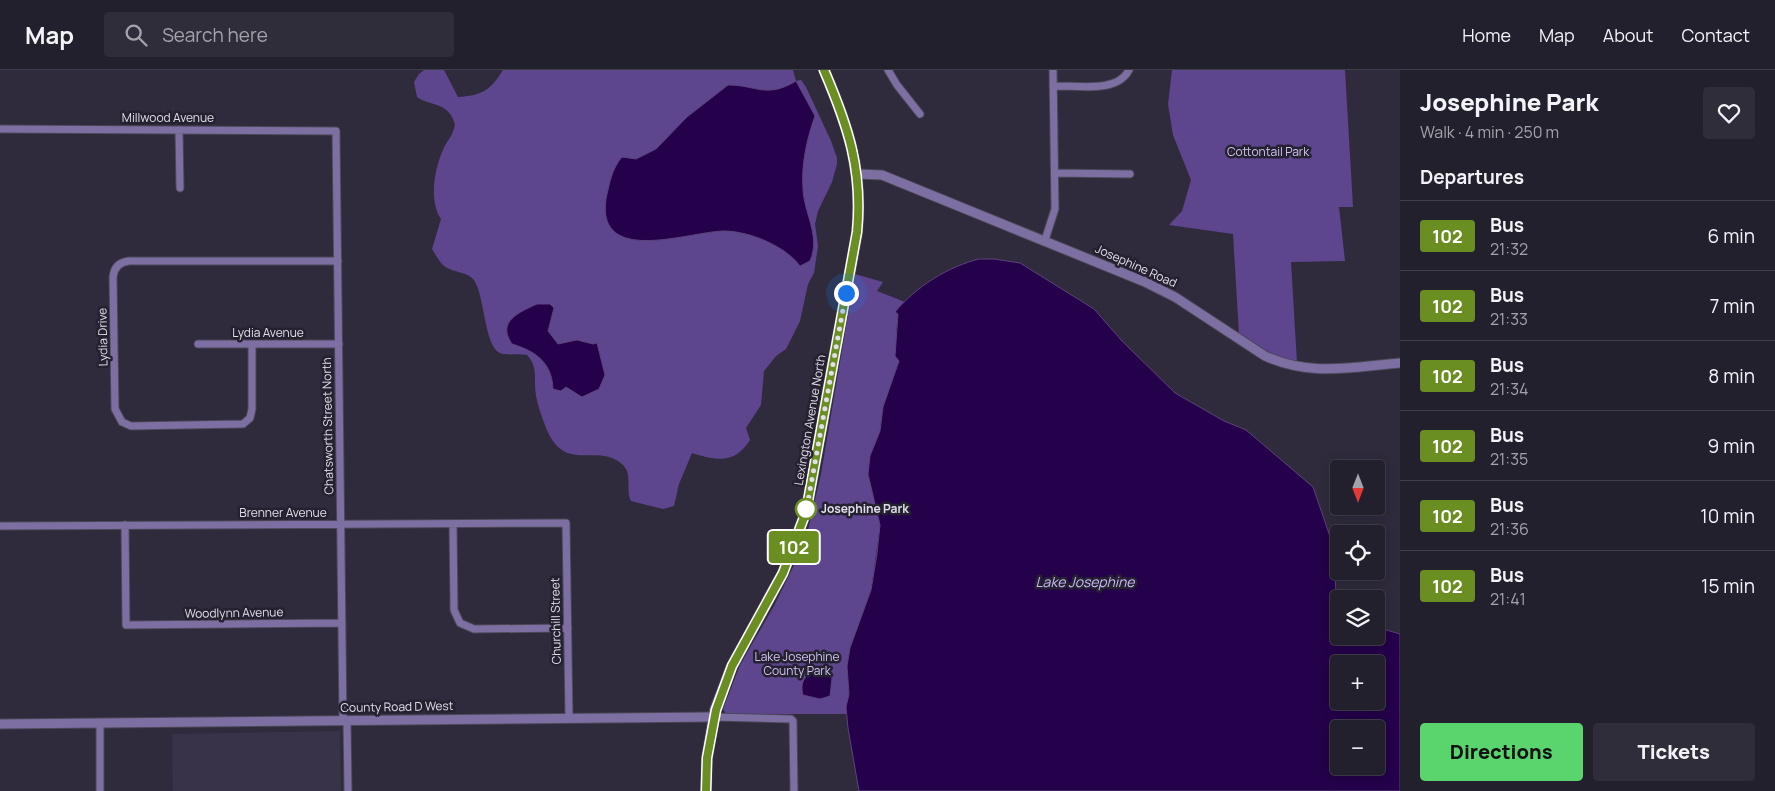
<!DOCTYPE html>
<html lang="en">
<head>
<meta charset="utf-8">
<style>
	body { margin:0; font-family:Manrope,sans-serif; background:#2f2d39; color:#f1f3f6; height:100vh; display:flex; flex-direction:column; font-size:19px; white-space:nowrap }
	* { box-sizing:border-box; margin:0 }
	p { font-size:16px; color:#a3a3aa }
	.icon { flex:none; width:28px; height:28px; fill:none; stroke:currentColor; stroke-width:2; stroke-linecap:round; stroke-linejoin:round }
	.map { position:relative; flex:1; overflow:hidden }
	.sheet { display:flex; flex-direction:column; background:#23202d; width:375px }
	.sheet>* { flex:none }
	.badge { padding:0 10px; border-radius:4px; font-size:18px; line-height:32px }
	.needle { width:32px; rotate:180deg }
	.buttons { position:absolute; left:1330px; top:390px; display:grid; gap:10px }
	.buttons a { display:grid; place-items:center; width:55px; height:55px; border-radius:5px; background:#23202d; box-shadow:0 2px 12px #0003,0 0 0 1px #403e49; font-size:25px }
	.you { position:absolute; width:25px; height:25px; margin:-12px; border:4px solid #fff; border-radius:50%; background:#1a73e8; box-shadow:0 0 0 8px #1a73e833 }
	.map>.badge { position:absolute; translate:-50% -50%; box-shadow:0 0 0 2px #fff }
	h2 { padding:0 20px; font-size:19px; line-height:45px }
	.round { display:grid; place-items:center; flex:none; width:52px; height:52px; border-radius:5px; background:#2f2d39 }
	.head { display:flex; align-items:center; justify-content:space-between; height:85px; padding:0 20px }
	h1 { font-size:24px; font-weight:800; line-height:38px }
	.action { display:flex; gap:10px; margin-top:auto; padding:10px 20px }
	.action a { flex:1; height:58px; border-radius:5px; background:#5ad56e; color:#111; font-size:20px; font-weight:800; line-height:58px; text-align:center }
	.action a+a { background:#2f2d39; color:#f1f3f6 }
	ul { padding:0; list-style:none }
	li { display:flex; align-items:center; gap:15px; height:70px; padding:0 20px; border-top:1px solid #403e49 }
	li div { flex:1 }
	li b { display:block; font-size:19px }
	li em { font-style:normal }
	li .badge { min-width:55px; font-weight:700; text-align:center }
	header { display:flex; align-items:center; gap:30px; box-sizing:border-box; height:70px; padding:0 25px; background:#23202d; border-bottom:1px solid #403e49 }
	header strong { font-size:24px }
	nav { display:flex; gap:28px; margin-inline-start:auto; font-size:18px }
	.search { width:350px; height:45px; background:#2f2d39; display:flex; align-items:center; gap:12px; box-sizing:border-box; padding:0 18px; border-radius:5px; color:#a3a3aa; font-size:19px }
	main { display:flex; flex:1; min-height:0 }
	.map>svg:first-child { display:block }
</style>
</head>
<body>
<header>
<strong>Map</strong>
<div class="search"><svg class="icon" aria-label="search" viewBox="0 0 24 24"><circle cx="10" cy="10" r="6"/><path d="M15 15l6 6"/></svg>Search here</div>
<nav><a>Home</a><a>Map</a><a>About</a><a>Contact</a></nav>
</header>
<main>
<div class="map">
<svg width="1400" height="721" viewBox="0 0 1400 721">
	<rect width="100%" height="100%" fill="#2f2b3c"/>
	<!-- built -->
	<path fill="#39334a" d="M 340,661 L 341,721 L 173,721 L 172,664 Z"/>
	<!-- green -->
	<path fill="#5e468f" d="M 424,0 L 444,0 L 458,27 C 481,26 491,20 503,0 L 793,0 L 796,11 L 801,10 L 806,17 L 831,71 L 837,88 L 837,94 L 832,112 L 818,141 L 815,154 L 818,176 L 814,203 L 808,214 L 800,251 L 786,279 L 776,286 L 764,301 L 761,335 L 746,358 L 750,370 C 735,394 717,391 692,383 L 679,414 L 674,436 L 663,439 L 631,431 C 625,420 633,405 623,395 C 600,373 570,400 551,368 C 546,360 537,334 536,325 C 533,309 539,298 527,285 C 518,283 507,286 500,283 C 484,276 485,226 474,210 C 467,201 452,203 443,195 C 439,191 435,184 432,179 L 441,149 C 429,131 434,100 443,80 C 447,70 452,68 455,55 C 449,31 431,37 417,27 L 414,12 L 419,4 Z
		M 1172,0 L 1345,0 L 1353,137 L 1339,137 L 1345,191 L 1291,192 L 1297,293 L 1282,290 L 1239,264 L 1233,164 L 1169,155 L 1182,141 L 1191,110 L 1173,65 L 1168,34 Z
		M 855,204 L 883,212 L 877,221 L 905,232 L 898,243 L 896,265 L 899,291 L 883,337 L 880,361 L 870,386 L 868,404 L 880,455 L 871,520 L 850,578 L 847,595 L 849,624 L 847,644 L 726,644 L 723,639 L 740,595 L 774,536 L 805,473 L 821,404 Z"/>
	<!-- water -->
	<path fill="#24014a" stroke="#5c437a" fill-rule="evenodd" d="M 796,11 L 815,46 C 807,68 801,95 803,119 C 804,144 821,166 810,191 L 800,196 C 785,176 751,162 726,161 C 693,160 596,198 606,129 C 609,115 612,98 622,87 L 636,89 L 656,79 L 687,47 L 728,15 C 757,15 766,29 796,11 Z
		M 979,189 L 994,189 L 1020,193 L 1094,239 L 1122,271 L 1175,323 L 1224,351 L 1246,360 L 1313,417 L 1334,478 L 1336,526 L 1339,533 L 1339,566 L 1376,566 L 1376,557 L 1400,564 L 1400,721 L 859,721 L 848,658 L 846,637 L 849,624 L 847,596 L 850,578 L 871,520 L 877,484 L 880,455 L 868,404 L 870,386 L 880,361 L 883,337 L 899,291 L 895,286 L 898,244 L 895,242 C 916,217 947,197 979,189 ZM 1339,594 L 1376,594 L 1376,631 L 1339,631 ZM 1339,659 L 1376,659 L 1376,696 L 1339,696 Z
		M 537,234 L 550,234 L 554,238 L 548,261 L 558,274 L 577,270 L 593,274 L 597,273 L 605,305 L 599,319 L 582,327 L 566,317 L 561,321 L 553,319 C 552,293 536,281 512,274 C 496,251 520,242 537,234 Z
		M 822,600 L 832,608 L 830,626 L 820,629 L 803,625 C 799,610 807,602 822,600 Z"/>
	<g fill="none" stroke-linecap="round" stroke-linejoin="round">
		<!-- minor casing -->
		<g stroke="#4b4858" stroke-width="9">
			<path id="minor" d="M 888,0 L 897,15 L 920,44
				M 1053,16 C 1076,15 1117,24 1129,0
				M 0,59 L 336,61 L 343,651
				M 179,60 L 180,118
				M 1055,103 L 1130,104
				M 1045,170 L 1055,139 L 1053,0
				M 198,274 L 339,274
				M 252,274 L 252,339 L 250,348 L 243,354 L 131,356 L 122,352 L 115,339 L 113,207 C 114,197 120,192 129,191 L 338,191
				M 453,454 L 454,540 L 460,553 L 474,559 L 568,558
				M 125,455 L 126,555 L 342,553
				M 0,456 L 566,453 L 569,648
				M 713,647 L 791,649 L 793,651 L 794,721
				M 347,651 L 348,721
				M 100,653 L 100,721"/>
		</g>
		<!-- tertiary casing -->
		<g stroke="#4b4858" stroke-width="11">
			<path id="tertiary" d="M 857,104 L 882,105 L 1145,212 L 1175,227 L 1265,286 C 1312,307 1351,297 1400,293
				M 0,654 L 713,647"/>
		</g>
		<!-- secondary casing -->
		<g stroke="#4b4858" stroke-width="12">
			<path id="secondary" d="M 706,721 L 707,688 L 715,640 L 732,596 L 783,503 L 806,442 L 857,163 C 863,100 848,56 824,0"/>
		</g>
		<!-- minor -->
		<use href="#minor" stroke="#7e6fa3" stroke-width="7"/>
		<!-- tertiary -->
		<use href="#tertiary" stroke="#7e6fa3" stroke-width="9"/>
		<!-- secondary -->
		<use href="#secondary" stroke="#ab92e7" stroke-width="10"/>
	</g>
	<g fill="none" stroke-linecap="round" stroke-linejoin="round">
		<!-- line casing -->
		<g stroke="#fff" stroke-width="11">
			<path id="line" d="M 706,721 L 707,688 L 716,640 L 732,596 L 783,503 L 806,442 L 857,162 C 863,100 848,56 824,0"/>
		</g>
		<!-- line -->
		<use href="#line" stroke="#6b8e23" stroke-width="8"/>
		<!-- walk -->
		<path stroke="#e0dee9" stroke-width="5" stroke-dasharray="0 9" d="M 806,439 L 806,442 L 846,223"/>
	</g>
	<!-- markers -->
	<circle fill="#fff" stroke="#6b8e23" stroke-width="2.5" cx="806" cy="439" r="10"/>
	<g text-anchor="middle" stroke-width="5" stroke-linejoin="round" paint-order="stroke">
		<!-- street labels -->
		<g font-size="12" fill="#e0dee9" stroke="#262131">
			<text x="168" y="52">Millwood Avenue</text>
			<text transform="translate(1136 196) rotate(24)" y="4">Josephine Road</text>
			<text x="268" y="267">Lydia Avenue</text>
			<text transform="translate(103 267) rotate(-91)" y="4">Lydia Drive</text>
			<text transform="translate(810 350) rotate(-80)" y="4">Lexington Avenue North</text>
			<text transform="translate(328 356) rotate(-91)" y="4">Chatsworth Street North</text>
			<text x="283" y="447">Brenner Avenue</text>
			<text transform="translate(234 543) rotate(-1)" y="4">Woodlynn Avenue</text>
			<text transform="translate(556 551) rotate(-91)" y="4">Churchill Street</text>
			<text transform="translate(397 637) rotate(-1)" y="4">County Road D West</text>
		</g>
		<!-- park labels -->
		<g font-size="12" fill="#d0c5f0" stroke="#262131">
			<text x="1268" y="86">Cottontail Park</text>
			<text x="797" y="591">Lake Josephine<tspan x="797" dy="14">County Park</tspan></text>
		</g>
		<!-- stop labels -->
		<g font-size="12" font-weight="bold" fill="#e0dee9" stroke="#262131" text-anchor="start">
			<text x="821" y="443">Josephine Park</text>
		</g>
		<!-- water labels -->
		<g font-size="14" font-style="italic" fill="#cbbaf9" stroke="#262131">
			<text x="1085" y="517">Lake Josephine</text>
		</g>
	</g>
</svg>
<div class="buttons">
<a><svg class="needle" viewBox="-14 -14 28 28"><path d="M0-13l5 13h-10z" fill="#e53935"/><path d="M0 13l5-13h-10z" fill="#a3a3aa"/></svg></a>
<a><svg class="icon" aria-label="locate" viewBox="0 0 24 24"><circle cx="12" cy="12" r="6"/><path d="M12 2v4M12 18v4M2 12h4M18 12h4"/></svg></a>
<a><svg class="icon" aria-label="layers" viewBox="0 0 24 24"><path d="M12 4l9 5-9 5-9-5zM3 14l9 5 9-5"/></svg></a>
<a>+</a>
<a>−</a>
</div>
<div class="you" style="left:846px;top:223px"></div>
<b class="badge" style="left:794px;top:477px;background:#6b8e23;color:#fff">102</b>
</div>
<section class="sheet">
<div class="head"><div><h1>Josephine Park</h1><p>Walk · 4 min · 250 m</p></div><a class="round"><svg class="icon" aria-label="heart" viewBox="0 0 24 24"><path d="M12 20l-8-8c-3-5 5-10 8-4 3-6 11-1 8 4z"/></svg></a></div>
<h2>Departures</h2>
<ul>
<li><span class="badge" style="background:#6b8e23;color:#fff">102</span><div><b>Bus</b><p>21:32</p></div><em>6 min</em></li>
<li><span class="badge" style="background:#6b8e23;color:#fff">102</span><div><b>Bus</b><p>21:33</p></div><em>7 min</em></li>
<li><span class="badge" style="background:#6b8e23;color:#fff">102</span><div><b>Bus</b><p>21:34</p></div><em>8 min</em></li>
<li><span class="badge" style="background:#6b8e23;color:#fff">102</span><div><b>Bus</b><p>21:35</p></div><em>9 min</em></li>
<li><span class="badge" style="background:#6b8e23;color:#fff">102</span><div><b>Bus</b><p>21:36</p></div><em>10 min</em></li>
<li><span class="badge" style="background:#6b8e23;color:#fff">102</span><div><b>Bus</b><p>21:41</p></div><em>15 min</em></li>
</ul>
<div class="action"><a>Directions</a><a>Tickets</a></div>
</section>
</main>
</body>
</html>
